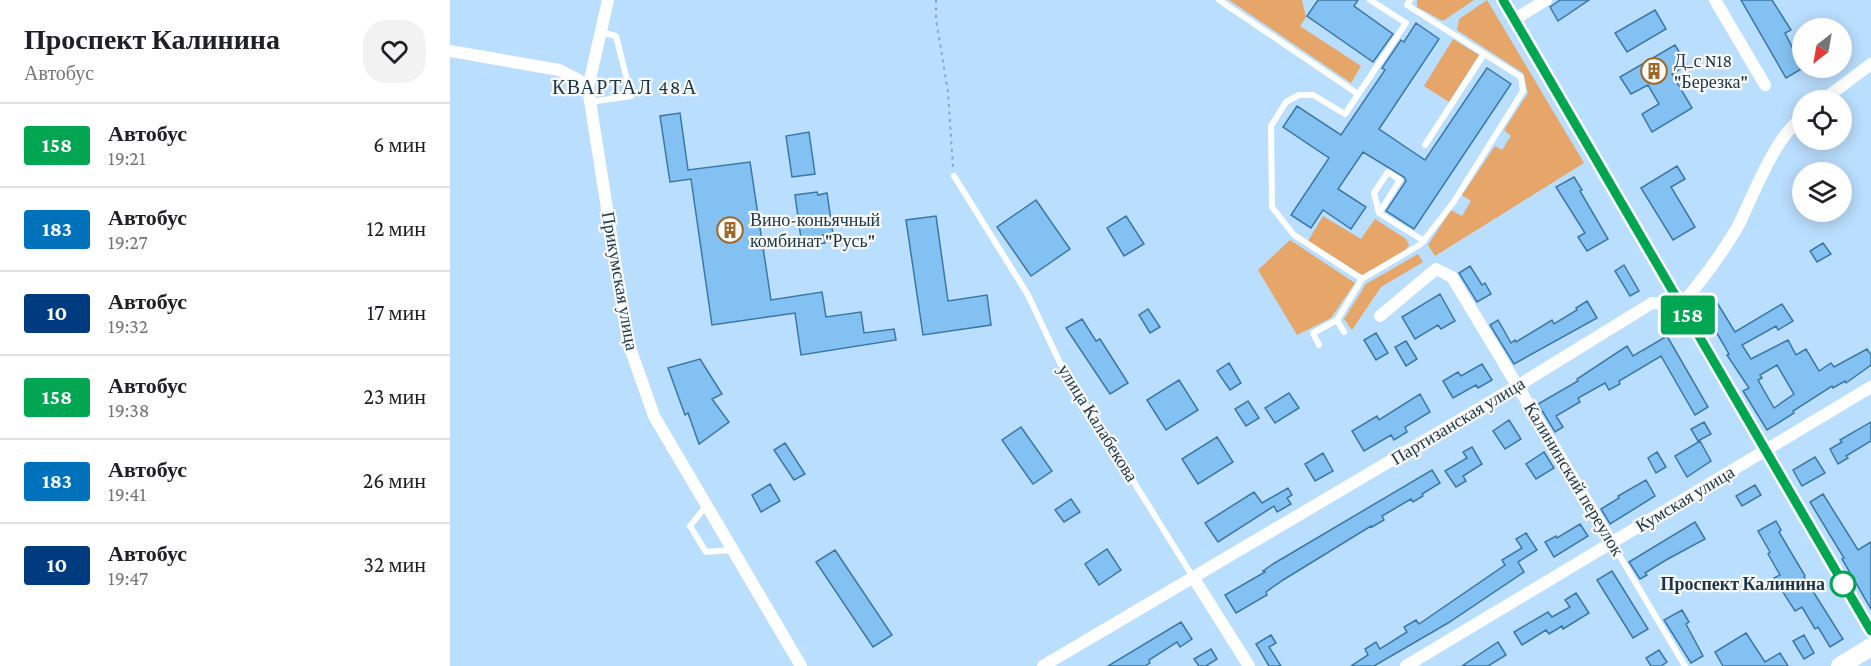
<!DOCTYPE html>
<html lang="ru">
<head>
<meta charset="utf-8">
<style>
	body { margin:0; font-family:"Crimson Pro",serif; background:#f2f2f2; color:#202124; height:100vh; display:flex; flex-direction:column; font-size:22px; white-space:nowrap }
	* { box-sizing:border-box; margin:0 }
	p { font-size:20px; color:#757577 }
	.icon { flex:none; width:33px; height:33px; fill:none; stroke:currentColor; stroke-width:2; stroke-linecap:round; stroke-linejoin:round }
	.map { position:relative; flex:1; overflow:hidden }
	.details { display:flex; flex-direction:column; background:#fff; width:450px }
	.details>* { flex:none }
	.badge { padding:0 12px; border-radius:4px; font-size:21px; line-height:39px }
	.needle { width:39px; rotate:211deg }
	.buttons { position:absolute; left:1342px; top:18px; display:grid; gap:12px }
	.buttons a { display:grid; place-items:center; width:60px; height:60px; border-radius:50%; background:#fff; box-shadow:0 3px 15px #0003; font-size:30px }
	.map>.badge { position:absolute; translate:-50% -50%; box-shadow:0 0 0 3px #fff }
	.round { display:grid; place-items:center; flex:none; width:63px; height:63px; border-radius:24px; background:#f2f2f2 }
	.head { display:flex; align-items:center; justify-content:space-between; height:102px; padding:0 24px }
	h1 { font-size:28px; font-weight:600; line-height:45px }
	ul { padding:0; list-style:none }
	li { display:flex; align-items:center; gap:18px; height:84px; padding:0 24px; border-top:2px solid #e0e0e0 }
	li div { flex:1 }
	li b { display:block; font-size:22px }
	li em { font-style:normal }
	li .badge { min-width:66px; font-weight:700; text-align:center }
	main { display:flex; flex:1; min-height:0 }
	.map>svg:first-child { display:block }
</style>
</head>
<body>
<main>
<section class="details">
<div class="head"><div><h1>Проспект Калинина</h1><p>Автобус</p></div><a class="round"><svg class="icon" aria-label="heart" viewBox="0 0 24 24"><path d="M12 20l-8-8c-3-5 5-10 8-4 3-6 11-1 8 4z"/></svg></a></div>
<ul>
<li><span class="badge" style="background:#00a651;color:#fff">158</span><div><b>Автобус</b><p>19:21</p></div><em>6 мин</em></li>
<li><span class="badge" style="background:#0072bc;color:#fff">183</span><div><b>Автобус</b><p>19:27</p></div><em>12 мин</em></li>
<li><span class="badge" style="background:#003b80;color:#fff">10</span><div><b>Автобус</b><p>19:32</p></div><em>17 мин</em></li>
<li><span class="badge" style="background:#00a651;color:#fff">158</span><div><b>Автобус</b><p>19:38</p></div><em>23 мин</em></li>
<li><span class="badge" style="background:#0072bc;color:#fff">183</span><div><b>Автобус</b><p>19:41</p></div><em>26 мин</em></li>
<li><span class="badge" style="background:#003b80;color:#fff">10</span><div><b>Автобус</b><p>19:47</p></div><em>32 мин</em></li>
</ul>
</section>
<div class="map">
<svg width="1421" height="666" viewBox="0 0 1421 666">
	<rect width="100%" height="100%" fill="#badefd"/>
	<!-- green -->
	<path fill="#e6a66a" d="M 779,0 L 852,0 L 856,17 L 850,26 L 911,66 L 901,83 Z
		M 967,0 L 1024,0 L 993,21 L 967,7 Z
		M 1037,0 L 1134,163 L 985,256 L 978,245 L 1001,210 L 1012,216 L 1021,201 L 1012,195 L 1045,146 L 1052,150 L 1061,136 L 1054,130 L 1078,93 L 1073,73 L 1007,30 L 1009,19 Z
		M 1003,39 L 1029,55 L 999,102 L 974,86 Z
		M 873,216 L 911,239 L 925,219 L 956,239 L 959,245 L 955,251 L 912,275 L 858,241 Z
		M 840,240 L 905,283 L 881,318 L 847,335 L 808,270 Z
		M 968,254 L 973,262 L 931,287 L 902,330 L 894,319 L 916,284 Z"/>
	<!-- building -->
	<path fill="#84c1f3" stroke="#3b77a5" stroke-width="1.5" fill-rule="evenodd" d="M 868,0 L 908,0 L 904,6 L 943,34 L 923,62 L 857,16 Z
		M 1110,0 L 1139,0 L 1108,21 L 1100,7 Z
		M 1291,0 L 1322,0 L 1341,30 L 1335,33 L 1353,68 L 1336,78 Z
		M 1205,10 L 1216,29 L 1177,52 L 1165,33 Z
		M 966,23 L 989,39 L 929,129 L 975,160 L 1037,68 L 1061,84 L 964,229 L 936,211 L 956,181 L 954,177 L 913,152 L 888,189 L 916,207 L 901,229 L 873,210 L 861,228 L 841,215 L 879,158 L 833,127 L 847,106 L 891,135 L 935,70 L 932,68 L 951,40 L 954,42 Z
		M 1225,45 L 1237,65 L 1222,74 L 1242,108 L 1202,132 L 1192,114 L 1209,104 L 1198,85 L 1181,94 L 1170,77 Z
		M 230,113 L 238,170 L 300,162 L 321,300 L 372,292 L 376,317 L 411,312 L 414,333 L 444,329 L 446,340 L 351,355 L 345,313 L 262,325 L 241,179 L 220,182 L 210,116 Z
		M 359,132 L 365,174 L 342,177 L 336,136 Z
		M 1227,166 L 1235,179 L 1221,187 L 1245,227 L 1223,240 L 1191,188 Z
		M 1124,177 L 1132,190 L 1130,191 L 1158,239 L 1137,251 L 1128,237 L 1135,233 L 1106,187 Z
		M 367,192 L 368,195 L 377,193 L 383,234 L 373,235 L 375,243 L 352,246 L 345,195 Z
		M 586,200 L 620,249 L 581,276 L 547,227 Z
		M 486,216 L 498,301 L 537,295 L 541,325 L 473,335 L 456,220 Z
		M 676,216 L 694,244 L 674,256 L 657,228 Z
		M 1373,243 L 1381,254 L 1367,262 L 1360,251 Z
		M 1174,265 L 1189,291 L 1180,296 L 1165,271 Z
		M 1020,266 L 1032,285 L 1035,283 L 1041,294 L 1027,302 L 1009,273 Z
		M 990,294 L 1005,321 L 991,329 L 988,325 L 965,339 L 952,317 Z
		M 1263,296 L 1285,332 L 1332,304 L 1343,321 L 1328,330 L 1326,326 L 1292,345 L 1301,359 L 1338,340 L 1346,355 L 1356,349 L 1369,371 L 1381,363 L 1384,367 L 1417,349 L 1421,355 L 1421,365 L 1396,383 L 1395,381 L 1383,388 L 1382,386 L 1343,411 L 1344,413 L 1317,430 L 1293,391 L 1299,388 L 1277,355 L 1279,354 L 1250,304 ZM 1327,365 L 1344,394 L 1324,408 L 1308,380 L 1312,378 L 1310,375 Z
		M 1137,301 L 1147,318 L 1064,364 L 1040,325 L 1048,320 L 1061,343 L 1065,340 L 1066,342 L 1102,320 L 1104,324 L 1127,310 L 1126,308 Z
		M 698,309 L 710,327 L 700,333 L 689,315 Z
		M 632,319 L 646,341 L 650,339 L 678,383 L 660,394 L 616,328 Z
		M 926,333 L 938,353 L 926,360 L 914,340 Z
		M 1217,336 L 1258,407 L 1245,415 L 1211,356 L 1169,381 L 1170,384 L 1159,390 L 1155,383 L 1128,398 L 1130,402 L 1106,416 L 1113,427 L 1105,432 L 1088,404 L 1128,381 L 1127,379 L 1177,346 L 1183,356 Z
		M 956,341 L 967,359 L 956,366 L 945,347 Z
		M 250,359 L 272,394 L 262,399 L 279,422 L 249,444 L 238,413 L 235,415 L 218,368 Z
		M 779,363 L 791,383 L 780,390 L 767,371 Z
		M 1032,364 L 1042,380 L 1028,388 L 1026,385 L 1003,398 L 993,381 L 1008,372 L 1011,376 Z
		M 729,380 L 748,410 L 716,430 L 697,400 Z
		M 839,393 L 849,408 L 825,423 L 815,408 Z
		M 970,394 L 980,412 L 955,427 L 957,432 L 944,440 L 941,435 L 914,451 L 902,431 L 927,416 L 929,420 Z
		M 798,401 L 809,418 L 796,426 L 785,409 Z
		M 1059,420 L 1071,439 L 1055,449 L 1043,431 Z
		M 1254,422 L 1261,434 L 1248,441 L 1241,429 Z
		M 1421,422 L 1421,441 L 1396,456 L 1398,458 L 1388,464 L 1380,449 L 1392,442 L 1390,440 Z
		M 571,427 L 602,471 L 583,484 L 552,440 Z
		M 767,437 L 783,462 L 748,484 L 732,459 Z
		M 1250,441 L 1261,461 L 1237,477 L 1225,456 Z
		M 335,443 L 355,474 L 344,480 L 324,450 Z
		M 1022,447 L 1032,464 L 1013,476 L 1016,481 L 1006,487 L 995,471 L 1017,458 L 1013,452 Z
		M 1094,452 L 1104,468 L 1086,479 L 1076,464 Z
		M 1207,452 L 1216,467 L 1206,473 L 1198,458 Z
		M 873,453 L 883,471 L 865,481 L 855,464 Z
		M 1365,457 L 1375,473 L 1352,486 L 1343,470 Z
		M 982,470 L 990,483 L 972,494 L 973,496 L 963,502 L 961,499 L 932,516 L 934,520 L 922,527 L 921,526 L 833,580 L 816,592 L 817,595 L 786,613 L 775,595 L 815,572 L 813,571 L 823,564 Z
		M 1196,480 L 1205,496 L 1160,524 L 1151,509 L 1169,498 L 1168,496 Z
		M 320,484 L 330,501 L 311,512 L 302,495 Z
		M 1305,485 L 1311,495 L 1292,506 L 1286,496 Z
		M 838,488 L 842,495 L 837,498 L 841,504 L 827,512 L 824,506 L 768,542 L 755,523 L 804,492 L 812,503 Z
		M 1373,494 L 1408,550 L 1421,542 L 1421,609 L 1392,559 L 1394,558 L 1360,502 Z
		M 621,499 L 630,512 L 614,522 L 605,510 Z
		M 1326,521 L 1331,530 L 1329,532 L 1355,576 L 1354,577 L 1393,639 L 1380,647 L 1368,627 L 1365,629 L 1352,607 L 1345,611 L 1324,578 L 1330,575 L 1318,554 L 1320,552 L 1308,531 Z
		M 1245,522 L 1255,539 L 1216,560 L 1195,573 L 1197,575 L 1190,579 L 1179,562 Z
		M 1130,524 L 1138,536 L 1104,557 L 1095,542 L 1106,536 L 1107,538 Z
		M 1076,533 L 1087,550 L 1068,562 L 1074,572 L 998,623 L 924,666 L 901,666 L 918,655 L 915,649 L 926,642 L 930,649 L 957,632 L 954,627 L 966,620 L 969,624 L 1055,565 L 1052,560 L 1072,548 L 1066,539 Z
		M 657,549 L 671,570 L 649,585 L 635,564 Z
		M 385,550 L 442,635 L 423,647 L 366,562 Z
		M 1162,571 L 1198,629 L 1183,638 L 1147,580 Z
		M 1126,593 L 1139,613 L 1113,629 L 1112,626 L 1099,634 L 1096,630 L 1072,645 L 1064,632 L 1098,612 L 1102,617 L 1120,607 L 1115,600 Z
		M 1232,610 L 1239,622 L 1236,624 L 1253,656 L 1241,663 L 1214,620 Z
		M 731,622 L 742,639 L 730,647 L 727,642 L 699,660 L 700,663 L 695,666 L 658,666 Z
		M 1296,633 L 1315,662 L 1330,653 L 1338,666 L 1273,666 L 1265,652 Z
		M 821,635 L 826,643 L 819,647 L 831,666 L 819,666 L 806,644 Z
		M 1354,635 L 1364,653 L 1354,659 L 1343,641 Z
		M 1048,642 L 1056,655 L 1038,666 L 1012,666 Z
		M 761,649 L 767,659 L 756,666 L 749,666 L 744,659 Z
		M 1209,650 L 1217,662 L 1211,666 L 1201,666 L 1196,658 Z"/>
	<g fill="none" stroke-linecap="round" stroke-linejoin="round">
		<!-- path -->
		<path stroke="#87a7c3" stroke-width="2" stroke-dasharray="3 4.5" stroke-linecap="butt" d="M 486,0 L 486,19 L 498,92 L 503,167"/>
		<!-- service -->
		<path stroke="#fff" stroke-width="6" d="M 769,0 L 908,94
			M 920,0 L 956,23 L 895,114 L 863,95 L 849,95 L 836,102 L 821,126 L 822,207 L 844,235 L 912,279 L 971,244 L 1003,203 L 1073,91 L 1071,77 L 957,5 L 960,0
			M 1053,0 L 1065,19
			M 140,102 L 181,96 L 166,36 L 151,32
			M 975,145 L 1034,54
			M 504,176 L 578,295 L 611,365 L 743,577
			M 929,213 L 924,193 L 938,172 L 950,180 L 929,213 L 974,241
			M 887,320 L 894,332
			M 869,345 L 863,333 L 887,320 L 912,279
			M 256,506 L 240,526 L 256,552 L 282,550
			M 1162,543 L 1235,666"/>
		<!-- minor -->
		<path stroke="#fff" stroke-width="12" d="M 158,0 L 138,88 L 178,342 L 204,416 L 351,666
			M 1096,0 L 1065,19 L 1421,631
			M 1265,0 L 1315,85
			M 0,51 L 109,70 L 127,79 L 138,88
			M 1373,100 L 1421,64
			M 930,316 L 986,269 L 1002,277 L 1162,543
			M 743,577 L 799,666
			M 593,666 L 1069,385 L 1202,303 L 1232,304 C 1253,279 1272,254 1288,226 C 1306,190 1322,142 1353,116
			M 956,666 L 1421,387"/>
		<!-- primary -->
		<path stroke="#fff" stroke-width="18" d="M 1390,666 L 1421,647"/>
	</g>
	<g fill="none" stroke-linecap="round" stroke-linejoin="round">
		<!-- line casing -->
		<g stroke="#fff" stroke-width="14">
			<path id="line" d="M 1053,0 L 1421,631"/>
		</g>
		<!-- line -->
		<use href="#line" stroke="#00a651" stroke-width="9"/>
	</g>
	<!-- icons -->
	<defs>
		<g id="building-ring" transform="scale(1.35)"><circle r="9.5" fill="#fafafa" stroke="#a06626" stroke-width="1.5"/><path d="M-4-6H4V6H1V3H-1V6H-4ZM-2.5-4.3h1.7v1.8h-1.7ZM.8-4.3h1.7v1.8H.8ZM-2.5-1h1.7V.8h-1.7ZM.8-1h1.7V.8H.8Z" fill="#a06626"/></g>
	</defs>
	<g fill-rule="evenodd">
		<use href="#building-ring" x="1204" y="71"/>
		<use href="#building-ring" x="280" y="230"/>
	</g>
	<!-- markers -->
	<circle fill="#fff" stroke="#00a651" stroke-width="3" cx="1393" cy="584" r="12"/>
	<g text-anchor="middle" stroke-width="4.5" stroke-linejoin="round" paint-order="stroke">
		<!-- poi labels -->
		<g font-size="18" fill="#1b3549" stroke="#fafafa" text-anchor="start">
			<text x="1224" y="67">Д_с N18<tspan x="1224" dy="21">"Березка"</tspan></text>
			<text x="300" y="226">Вино-коньячный<tspan x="300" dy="21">комбинат "Русь"</tspan></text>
		</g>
		<!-- street labels -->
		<g font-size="18" fill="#1b3549" stroke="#fafafa">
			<text transform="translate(170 281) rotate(80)" y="6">Прикумская улица</text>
			<text transform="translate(1008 421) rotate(-31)" y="6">Партизанская улица</text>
			<text transform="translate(648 423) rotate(58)" y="6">улица Калабекова</text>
			<text transform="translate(1124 479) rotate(59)" y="6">Калининский переулок</text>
			<text transform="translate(1235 499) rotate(-31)" y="6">Кумская улица</text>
		</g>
		<!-- stop labels -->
		<g font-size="18" font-weight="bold" fill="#1b3549" stroke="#fafafa" text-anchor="end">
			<text x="1375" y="590">Проспект Калинина</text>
		</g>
		<!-- neighbourhood labels -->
		<g font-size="20" letter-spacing="1.5" fill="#1b3549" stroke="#fafafa">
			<text x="175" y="94">КВАРТАЛ 48А</text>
		</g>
	</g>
</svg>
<div class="buttons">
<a><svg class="needle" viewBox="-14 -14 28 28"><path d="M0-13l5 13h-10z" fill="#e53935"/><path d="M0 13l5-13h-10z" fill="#757577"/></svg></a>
<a><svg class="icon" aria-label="locate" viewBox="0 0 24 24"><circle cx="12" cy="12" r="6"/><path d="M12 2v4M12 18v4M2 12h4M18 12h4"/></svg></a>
<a><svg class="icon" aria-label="layers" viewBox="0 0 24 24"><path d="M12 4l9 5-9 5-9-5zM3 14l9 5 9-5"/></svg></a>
</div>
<b class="badge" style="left:1238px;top:315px;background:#00a651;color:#fff">158</b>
</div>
</main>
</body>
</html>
